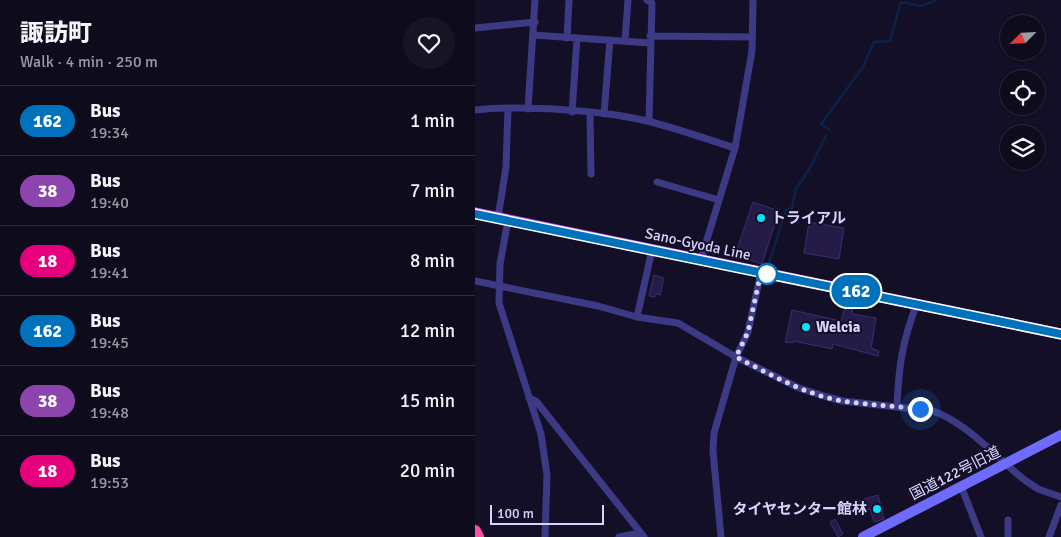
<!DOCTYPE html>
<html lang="en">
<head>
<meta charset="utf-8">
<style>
	body { margin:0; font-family:Signika,"Noto Sans JP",sans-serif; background:#171425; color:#f1f3f6; height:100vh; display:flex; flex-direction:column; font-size:19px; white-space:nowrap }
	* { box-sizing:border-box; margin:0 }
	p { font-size:16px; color:#9b9ba3 }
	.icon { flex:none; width:28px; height:28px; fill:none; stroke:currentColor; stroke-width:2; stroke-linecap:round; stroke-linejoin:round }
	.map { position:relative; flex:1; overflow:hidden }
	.sheet { display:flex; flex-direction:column; background:#0e0b1c; width:475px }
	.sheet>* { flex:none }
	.badge { padding:0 10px; border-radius:16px; font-size:18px; line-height:32px }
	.needle { width:32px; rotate:246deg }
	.controls { position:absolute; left:525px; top:15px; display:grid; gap:10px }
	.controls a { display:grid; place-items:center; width:45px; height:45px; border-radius:50%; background:#0e0b1c; box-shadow:0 1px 4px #0004,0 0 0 1px #2e2b3b; font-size:25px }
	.scale { position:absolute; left:15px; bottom:12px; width:114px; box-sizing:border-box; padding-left:5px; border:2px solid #d9d4ff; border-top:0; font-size:14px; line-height:18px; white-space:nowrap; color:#d9d4ff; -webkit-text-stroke:4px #130f26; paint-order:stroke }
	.you { position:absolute; width:25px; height:25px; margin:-12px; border:4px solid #fff; border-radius:50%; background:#1a73e8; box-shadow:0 0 0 8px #1a73e833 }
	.map>.badge { position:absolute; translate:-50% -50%; box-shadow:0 0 0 2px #fff }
	.round { display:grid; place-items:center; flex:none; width:52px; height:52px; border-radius:26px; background:#171425 }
	.headline { display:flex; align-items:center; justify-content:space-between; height:85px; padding:0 20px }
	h1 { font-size:24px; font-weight:800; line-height:38px }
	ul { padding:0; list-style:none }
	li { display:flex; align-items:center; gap:15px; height:70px; padding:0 20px; border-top:1px solid #2e2b3b }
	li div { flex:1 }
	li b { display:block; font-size:19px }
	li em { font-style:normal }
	li .badge { min-width:55px; font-weight:700; text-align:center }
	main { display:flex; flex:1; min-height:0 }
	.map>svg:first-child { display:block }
</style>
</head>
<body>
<main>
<section class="sheet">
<div class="headline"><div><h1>諏訪町</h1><p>Walk · 4 min · 250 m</p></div><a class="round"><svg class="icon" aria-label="heart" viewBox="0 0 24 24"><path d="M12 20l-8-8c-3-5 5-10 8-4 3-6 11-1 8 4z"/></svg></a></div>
<ul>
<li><span class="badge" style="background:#0072bc;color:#fff">162</span><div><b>Bus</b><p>19:34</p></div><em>1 min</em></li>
<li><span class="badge" style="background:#8e44ad;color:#fff">38</span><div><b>Bus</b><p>19:40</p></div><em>7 min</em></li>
<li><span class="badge" style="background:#e6007e;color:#fff">18</span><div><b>Bus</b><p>19:41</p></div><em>8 min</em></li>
<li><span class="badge" style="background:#0072bc;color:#fff">162</span><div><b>Bus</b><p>19:45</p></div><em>12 min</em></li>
<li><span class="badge" style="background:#8e44ad;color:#fff">38</span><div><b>Bus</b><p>19:48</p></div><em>15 min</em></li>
<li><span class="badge" style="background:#e6007e;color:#fff">18</span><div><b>Bus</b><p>19:53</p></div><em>20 min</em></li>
</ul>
</section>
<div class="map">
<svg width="586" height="537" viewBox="0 0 586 537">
	<rect width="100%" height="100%" fill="#130f26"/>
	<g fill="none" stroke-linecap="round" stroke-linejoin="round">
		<!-- stream -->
		<path stroke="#0c2248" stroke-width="2.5" d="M 355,130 L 346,124 L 388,67 L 399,42 L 415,41 L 426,2 L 447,6 L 461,0
			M 293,266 L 311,210 L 317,208 L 321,189 L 335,168 L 351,135"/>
	</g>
	<!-- building -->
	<path fill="#241b47" stroke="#3b2d73" d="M 278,202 L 304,211 L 287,264 L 260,255 Z
		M 334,222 L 369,228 L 364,259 L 329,253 Z
		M 179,275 L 189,278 L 185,295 L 181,294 L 180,297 L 174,296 Z
		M 371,305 L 378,306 L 377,314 L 401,318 L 396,348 L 404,351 L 403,356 L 358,344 L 357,349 L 318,341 L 318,343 L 310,342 L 317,310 L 366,321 Z
		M 403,495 L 409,519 L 399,522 L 395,509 L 380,514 L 376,503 Z
		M 360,519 L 368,534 L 363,537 L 355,522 Z"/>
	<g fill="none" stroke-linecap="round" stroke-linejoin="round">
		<!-- street -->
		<path stroke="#3d3a85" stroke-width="7" d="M 172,0 L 177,3 L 174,121
			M 0,28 L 60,22
			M 58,35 L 175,43
			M 175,36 L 277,37
			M 92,38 L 94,0
			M 150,41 L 153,0
			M 53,109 L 60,0
			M 0,110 C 47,105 126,110 172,121 C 201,128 231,139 260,148
			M 97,112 L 102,38
			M 115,113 L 116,174
			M 129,114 L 135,40
			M 182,182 L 244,200
			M 23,218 L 31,167 L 33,109
			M 33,220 L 25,264 L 24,303 L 66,434 L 72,475 L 70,537
			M 226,259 L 260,148 L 277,51 L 278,0
			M 0,281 L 123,306 L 162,317 L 203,323 L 261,357 L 324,388 L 352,397 L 368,401 L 458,411 C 494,424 521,458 551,481 L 563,489 L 586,497
			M 162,317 L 177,250
			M 54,398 L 61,401 L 169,537
			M 422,406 C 424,364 427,343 442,303
			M 486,486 L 506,537
			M 533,520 L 533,537
			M 144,537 L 165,533
			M 246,537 L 238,451 L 239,433 L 261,357 L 273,332 L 286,272
			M 574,537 L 586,505"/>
		<!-- secondary -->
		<path stroke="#6f6bff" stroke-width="10" d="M 388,537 L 586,435"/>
		<!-- primary -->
		<path stroke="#c25bff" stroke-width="11" d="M 0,213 L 586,334"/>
		<!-- highway -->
		<path stroke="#ff4fa3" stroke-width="12" d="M 0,531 L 3,537"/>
	</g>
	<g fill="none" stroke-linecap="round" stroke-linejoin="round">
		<!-- line casing -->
		<g stroke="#fff" stroke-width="11">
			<path id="line" d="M 0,214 L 586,334"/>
		</g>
		<!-- line -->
		<use href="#line" stroke="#0072bc" stroke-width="8"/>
		<!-- walk -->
		<path stroke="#d9d4ff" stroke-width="5" stroke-dasharray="0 9" d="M 292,274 L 286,272 L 273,332 L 261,357 C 295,374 330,395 368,401 C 393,405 419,406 445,409"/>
	</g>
	<!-- markers -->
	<g fill="#00e5ff" stroke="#130f26" stroke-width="2">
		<circle cx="286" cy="218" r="5"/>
		<circle cx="331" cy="327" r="5"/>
		<circle cx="402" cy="509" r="5"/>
	</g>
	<circle fill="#fff" stroke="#0072bc" stroke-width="2.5" cx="292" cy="274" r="10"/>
	<g text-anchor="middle" stroke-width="4" stroke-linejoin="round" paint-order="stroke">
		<!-- poi labels -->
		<g font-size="15" font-weight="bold" fill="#d9d4ff" stroke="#130f26" text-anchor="start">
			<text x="296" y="223">トライアル</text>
			<text x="341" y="332">Welcia</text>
			<text x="392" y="514" text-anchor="end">タイヤセンター館林</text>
		</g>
		<!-- street labels -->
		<g font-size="15" fill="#d9d4ff" stroke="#130f26">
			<text transform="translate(223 244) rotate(12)" y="5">Sano-Gyoda Line</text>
			<text transform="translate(480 473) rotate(-27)" y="5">国道122号旧道</text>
		</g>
	</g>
</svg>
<div class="controls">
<a><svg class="needle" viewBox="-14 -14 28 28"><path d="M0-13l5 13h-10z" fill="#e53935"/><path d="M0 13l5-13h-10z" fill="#9b9ba3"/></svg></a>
<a><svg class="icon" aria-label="locate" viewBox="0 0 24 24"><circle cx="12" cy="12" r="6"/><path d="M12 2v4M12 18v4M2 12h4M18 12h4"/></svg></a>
<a><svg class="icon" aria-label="layers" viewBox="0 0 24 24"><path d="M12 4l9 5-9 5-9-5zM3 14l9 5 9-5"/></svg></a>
</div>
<div class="scale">100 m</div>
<div class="you" style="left:445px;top:409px"></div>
<b class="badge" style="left:381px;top:291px;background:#0072bc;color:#fff">162</b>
</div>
</main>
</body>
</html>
